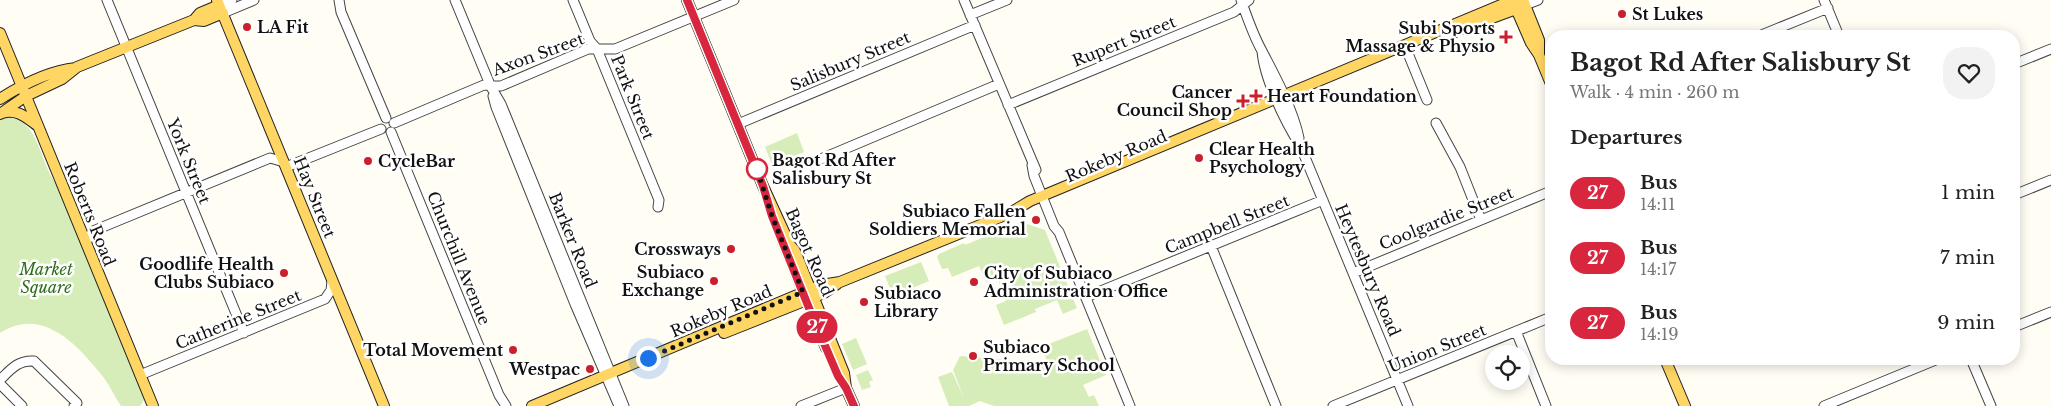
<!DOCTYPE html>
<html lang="en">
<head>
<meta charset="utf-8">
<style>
	body { margin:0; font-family:"Libre Baskerville",serif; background:#f2f2f2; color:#222; height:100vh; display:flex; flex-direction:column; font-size:19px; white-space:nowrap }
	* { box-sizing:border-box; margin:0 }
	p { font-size:16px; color:#767676 }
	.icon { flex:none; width:28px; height:28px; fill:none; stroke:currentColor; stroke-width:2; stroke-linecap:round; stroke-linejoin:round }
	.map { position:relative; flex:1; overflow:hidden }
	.sheet { position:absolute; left:1545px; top:30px; width:475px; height:335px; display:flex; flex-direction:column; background:#fff; border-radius:20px; box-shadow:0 2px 12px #0003 }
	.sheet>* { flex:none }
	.badge { padding:0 10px; border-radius:16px; font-size:18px; line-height:32px }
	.buttons { position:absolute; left:1485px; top:345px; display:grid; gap:10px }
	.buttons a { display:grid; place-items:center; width:45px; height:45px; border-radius:50%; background:#fff; box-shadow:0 2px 12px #0003; font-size:25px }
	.you { position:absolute; width:25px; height:25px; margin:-12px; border:4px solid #fff; border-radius:50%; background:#1a73e8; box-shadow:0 0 0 8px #1a73e833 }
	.map>.badge { position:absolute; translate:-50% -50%; box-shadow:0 0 0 2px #fff }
	h2 { padding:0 25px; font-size:19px; line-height:45px }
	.round { display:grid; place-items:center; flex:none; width:52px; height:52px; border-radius:20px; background:#f2f2f2 }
	.overview { display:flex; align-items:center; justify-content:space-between; height:85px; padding:0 25px }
	h1 { font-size:24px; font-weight:700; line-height:38px }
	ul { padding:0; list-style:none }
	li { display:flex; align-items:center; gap:15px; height:65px; padding:0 25px }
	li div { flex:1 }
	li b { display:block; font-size:19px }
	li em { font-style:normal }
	li .badge { min-width:55px; font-weight:700; text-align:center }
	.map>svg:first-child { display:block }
</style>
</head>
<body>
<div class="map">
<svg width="2051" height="406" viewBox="0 0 2051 406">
	<rect width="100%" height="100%" fill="#fffdf4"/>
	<!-- green -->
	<path fill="#d6edba" d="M 5,116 C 41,120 38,161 57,185 L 146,397 L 140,406 L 121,406 C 114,396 109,383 100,373 C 76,343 41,306 0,333 L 0,119 Z
		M 797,133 L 804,152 L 772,165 L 765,147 Z
		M 1021,222 L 1045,230 L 1077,308 L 1063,314 L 1057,300 L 1035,309 L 1036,312 L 1004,325 L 996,305 L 1006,301 L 997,278 L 986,282 L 979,266 L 952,277 L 948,268 L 942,269 L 937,257 L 939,254 L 964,243 L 965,245 Z
		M 921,262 L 929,281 L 893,296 L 885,276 Z
		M 1087,329 L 1106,375 L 1083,385 L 1089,397 L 1094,395 L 1099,406 L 994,406 L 980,401 L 969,406 L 949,406 L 938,377 L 952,372 L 964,398 L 953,370 L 960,356 L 1048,363 L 1041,347 Z
		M 856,338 L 867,364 L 853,370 L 842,344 Z
		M 868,370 L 873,380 L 869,382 L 871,387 L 862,390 L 856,375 Z"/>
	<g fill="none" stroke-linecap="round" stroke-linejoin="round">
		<!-- minor casing -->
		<g stroke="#444" stroke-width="11">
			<path id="minor" d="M 107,0 L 244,333
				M 339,0 L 341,12 L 386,118
				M 455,0 L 491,87 L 501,104 L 624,406
				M 573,0 L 590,41 L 597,49 L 659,200 L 658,207
				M 964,0 L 1036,170
				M 1241,0 C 1247,17 1253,35 1262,51 C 1275,76 1293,109 1299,138
				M 1824,0 L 1839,36
				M 219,5 L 232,0
				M 1520,7 L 1538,0
				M 223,13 L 254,0
				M 970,15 L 1007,0
				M 1759,36 L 1828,8
				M 1405,46 L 1427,100
				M 1262,51 C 1264,78 1285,122 1300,145 L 1408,406
				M 2014,64 L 2051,49
				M 493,96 L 496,107 L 575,304 L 619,406
				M 1008,105 L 1234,12 L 1249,0
				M 394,123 L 484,85 L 501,86 L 588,49 L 615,49 L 734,0
				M 1436,123 L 1460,167 L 1481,220
				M 738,124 L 975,25
				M 391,132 L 499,395 L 506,406
				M 816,161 L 999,84
				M 1032,165 L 1034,176 L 1054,226 L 1059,232 L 1130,406
				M 286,167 L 381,129
				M 2014,195 L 2051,180
				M 86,242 L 93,231 L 270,158 L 284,162
				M 1211,246 L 1276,406
				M 1353,273 L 1551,191
				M 1086,297 L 1323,200
				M 2014,327 L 2051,312
				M 1516,331 L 1546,406
				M 1971,359 L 1991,406
				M 140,375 L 325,299 L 331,290 L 332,281
				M 0,380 C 11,369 18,360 34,361 L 77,403 L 74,406
				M 0,384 L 22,406
				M 801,406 L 846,388
				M 1333,406 L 1551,317
				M 1824,406 L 1938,359"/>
		</g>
		<!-- major casing -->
		<g stroke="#222" stroke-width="12">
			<path id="major" d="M 217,0 L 384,406
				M 687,0 L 763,186 L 790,245 L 795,251 L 844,373 L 846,388 L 854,406
				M 1523,0 L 1539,40 L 1539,55
				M 1514,4 L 1531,43 L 1539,55 L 1551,84
				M 194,20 L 200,13 L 219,5
				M 1462,29 L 1516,9
				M 0,33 L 153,406
				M 0,99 C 23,84 48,71 76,68
				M 2,113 C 17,108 27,118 38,126
				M 0,114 L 26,96 L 62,79 L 77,67 L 194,20 L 204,21 L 223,13
				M 783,241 L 826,348
				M 724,333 L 824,293 L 837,284
				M 1665,359 L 1685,406
				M 532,406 L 821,285 L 840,282 L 1010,213 L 1030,201 L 1513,0"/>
		</g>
		<!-- minor -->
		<use href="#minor" stroke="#fff" stroke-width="9"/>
		<!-- major -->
		<use href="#major" stroke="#ffd664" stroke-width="10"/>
	</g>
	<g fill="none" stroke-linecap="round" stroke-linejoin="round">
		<!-- line casing -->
		<g stroke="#fff" stroke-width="11">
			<path id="line" d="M 687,0 L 763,186 L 772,216 L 809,308 L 838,376 L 846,388 L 854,406"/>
		</g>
		<!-- line -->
		<use href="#line" stroke="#d7263d" stroke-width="8"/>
		<!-- walk -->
		<path stroke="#111" stroke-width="5" stroke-dasharray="0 9" d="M 648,358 L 803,292 L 772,216 L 757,169"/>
	</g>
	<!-- markers -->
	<g fill="#cb1f2b" stroke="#fff" stroke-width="2">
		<circle cx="1622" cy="14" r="5"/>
		<circle cx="247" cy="27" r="5"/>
		<path d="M1503.5 29.5h5v5h5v5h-5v5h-5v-5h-5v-5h5z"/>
		<path d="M1253.5 88.5h5v5h5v5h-5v5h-5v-5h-5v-5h5z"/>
		<path d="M1240.5 93.5h5v5h5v5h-5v5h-5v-5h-5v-5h5z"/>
		<circle cx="1199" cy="158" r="5"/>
		<circle cx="368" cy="161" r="5"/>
		<circle cx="1036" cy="220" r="5"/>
		<circle cx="731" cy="249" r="5"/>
		<circle cx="284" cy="273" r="5"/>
		<circle cx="714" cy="281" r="5"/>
		<circle cx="974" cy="282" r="5"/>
		<circle cx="864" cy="302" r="5"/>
		<circle cx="513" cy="350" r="5"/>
		<circle cx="973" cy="356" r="5"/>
		<circle cx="590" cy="369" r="5"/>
	</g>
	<circle fill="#fff" stroke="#d7263d" stroke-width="2.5" cx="757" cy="169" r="10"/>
	<g text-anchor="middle" stroke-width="5" stroke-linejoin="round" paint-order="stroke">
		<!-- poi labels -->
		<g font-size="16" font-weight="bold" fill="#111" stroke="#fff" text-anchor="start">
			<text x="1632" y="20">St Lukes</text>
			<text x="257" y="33">LA Fit</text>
			<text x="1495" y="34" text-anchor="end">Subi Sports<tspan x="1495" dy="18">Massage &amp; Physio</tspan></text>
			<text x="1232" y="98" text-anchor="end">Cancer<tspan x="1232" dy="18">Council Shop</tspan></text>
			<text x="1267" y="102">Heart Foundation</text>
			<text x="1209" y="155">Clear Health<tspan x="1209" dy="18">Psychology</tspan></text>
			<text x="378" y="167">CycleBar</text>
			<text x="1026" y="217" text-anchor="end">Subiaco Fallen<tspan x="1026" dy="18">Soldiers Memorial</tspan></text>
			<text x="721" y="255" text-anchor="end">Crossways</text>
			<text x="274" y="270" text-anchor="end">Goodlife Health<tspan x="274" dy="18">Clubs Subiaco</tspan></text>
			<text x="704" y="278" text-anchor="end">Subiaco<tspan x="704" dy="18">Exchange</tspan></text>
			<text x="984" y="279">City of Subiaco<tspan x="984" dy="18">Administration Office</tspan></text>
			<text x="874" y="299">Subiaco<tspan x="874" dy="18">Library</tspan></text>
			<text x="983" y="353">Subiaco<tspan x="983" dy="18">Primary School</tspan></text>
			<text x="503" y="356" text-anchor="end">Total Movement</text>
			<text x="580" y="375" text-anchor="end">Westpac</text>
		</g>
		<!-- street labels -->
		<g font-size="16" fill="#111" stroke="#fff">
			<text transform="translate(1124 41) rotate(-22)" y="6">Rupert Street</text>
			<text transform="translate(538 54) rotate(-20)" y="6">Axon Street</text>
			<text transform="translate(850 61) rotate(-23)" y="6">Salisbury Street</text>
			<text transform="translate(633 97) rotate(68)" y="6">Park Street</text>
			<text transform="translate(1116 156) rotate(-23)" y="6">Rokeby Road</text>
			<text transform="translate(189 161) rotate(68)" y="6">York Street</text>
			<text transform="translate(315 197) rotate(68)" y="6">Hay Street</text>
			<text transform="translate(90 214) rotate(68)" y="6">Roberts Road</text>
			<text transform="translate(1446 218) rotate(-22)" y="6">Coolgardie Street</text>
			<text transform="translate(1227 224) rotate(-22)" y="6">Campbell Street</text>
			<text transform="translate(573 240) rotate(68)" y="6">Barker Road</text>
			<text transform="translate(810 252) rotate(66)" y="6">Bagot Road</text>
			<text transform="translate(459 258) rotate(68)" y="6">Churchill Avenue</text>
			<text transform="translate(1368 270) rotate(67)" y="6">Heytesbury Road</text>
			<text transform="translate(721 311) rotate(-23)" y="6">Rokeby Road</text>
			<text transform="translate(238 319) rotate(-22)" y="6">Catherine Street</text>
			<text transform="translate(1437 348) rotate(-22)" y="6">Union Street</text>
		</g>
		<!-- stop labels -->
		<g font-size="16" font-weight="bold" fill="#111" stroke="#fff" text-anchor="start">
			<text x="772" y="166">Bagot Rd After<tspan x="772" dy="18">Salisbury St</tspan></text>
		</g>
		<!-- park labels -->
		<g font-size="16" font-style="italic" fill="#2e6e1b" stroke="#fff">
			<text x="46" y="275">Market<tspan x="46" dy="18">Square</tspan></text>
		</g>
	</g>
</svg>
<div class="buttons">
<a><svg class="icon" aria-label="locate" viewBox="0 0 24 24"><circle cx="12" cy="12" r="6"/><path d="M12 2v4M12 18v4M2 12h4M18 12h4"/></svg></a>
</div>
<div class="you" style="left:648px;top:358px"></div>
<b class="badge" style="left:817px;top:327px;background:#d7263d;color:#fff">27</b>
<section class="sheet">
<div class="overview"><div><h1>Bagot Rd After Salisbury St</h1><p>Walk · 4 min · 260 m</p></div><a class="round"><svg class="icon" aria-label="heart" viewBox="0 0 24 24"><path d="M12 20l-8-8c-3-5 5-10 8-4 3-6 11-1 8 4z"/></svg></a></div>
<h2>Departures</h2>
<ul>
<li><span class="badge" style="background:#d7263d;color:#fff">27</span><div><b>Bus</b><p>14:11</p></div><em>1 min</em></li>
<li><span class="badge" style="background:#d7263d;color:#fff">27</span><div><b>Bus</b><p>14:17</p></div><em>7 min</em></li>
<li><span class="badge" style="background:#d7263d;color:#fff">27</span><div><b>Bus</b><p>14:19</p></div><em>9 min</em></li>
</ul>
</section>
</div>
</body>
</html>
